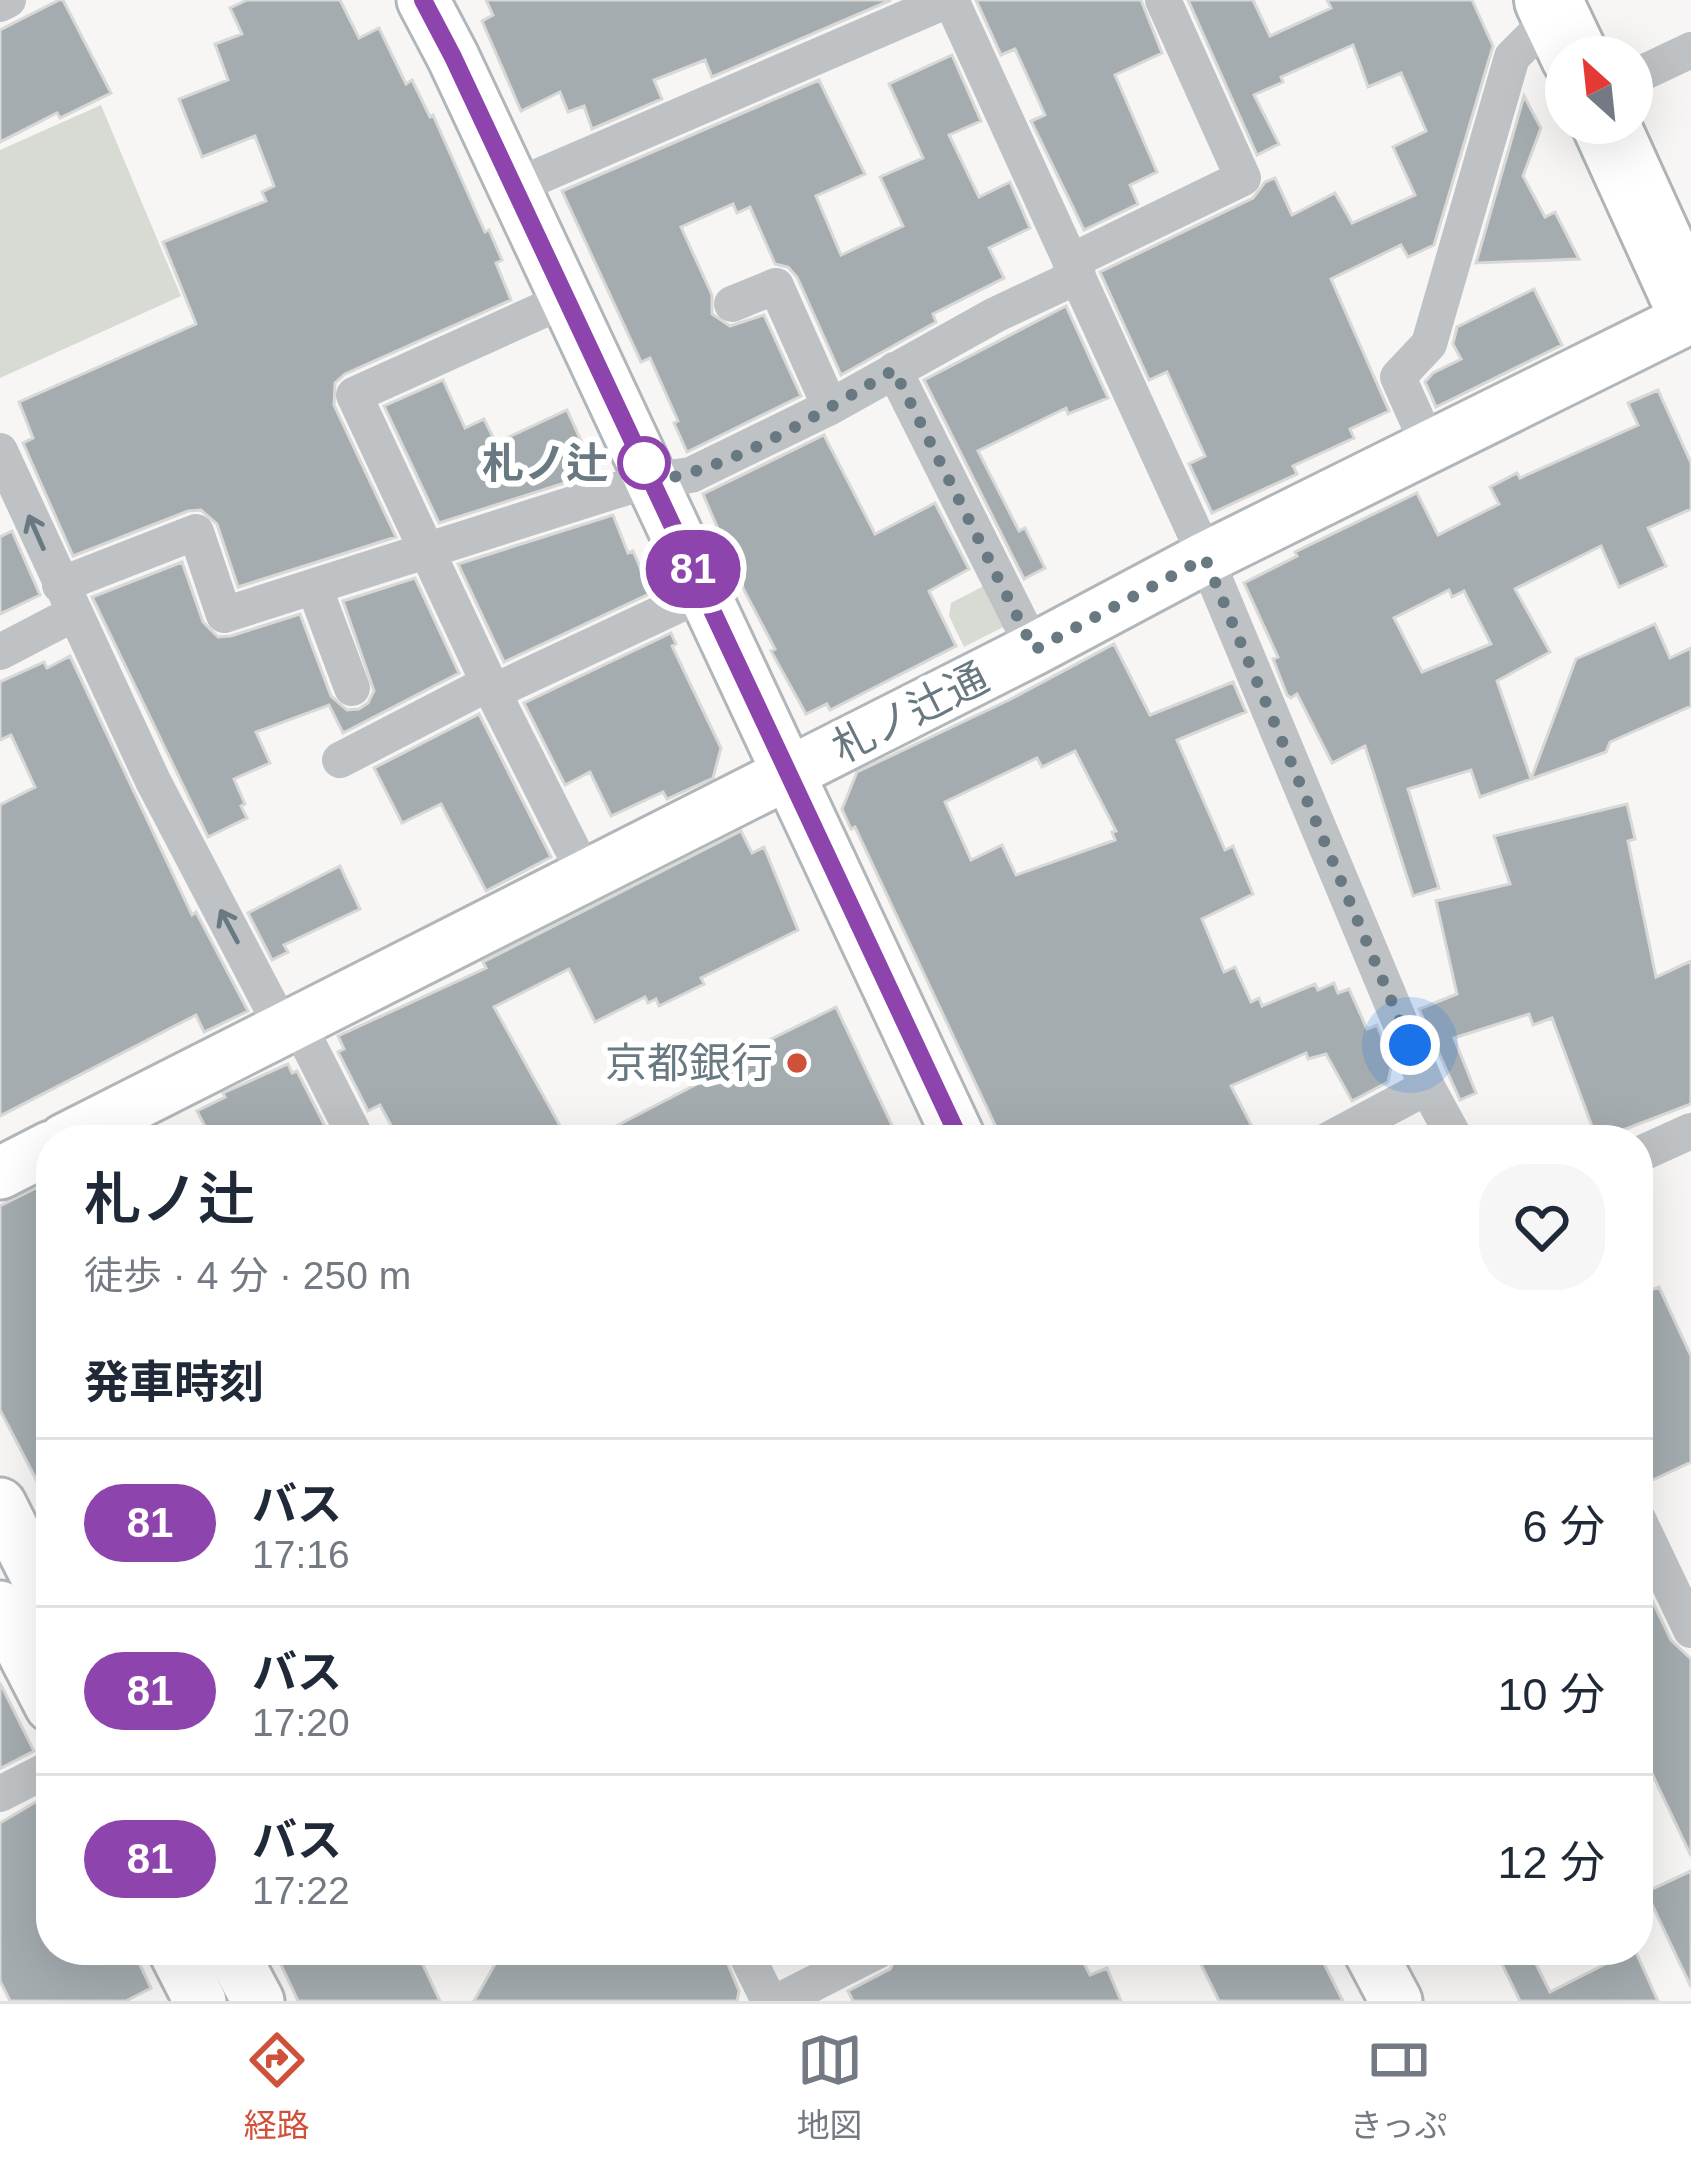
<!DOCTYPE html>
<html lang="ja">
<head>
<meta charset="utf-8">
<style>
	body { margin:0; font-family:Arial,"Noto Sans JP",sans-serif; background:#f6f6f7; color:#1f2937; height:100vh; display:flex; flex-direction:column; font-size:45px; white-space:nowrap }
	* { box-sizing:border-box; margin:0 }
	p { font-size:39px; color:#747a83 }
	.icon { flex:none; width:66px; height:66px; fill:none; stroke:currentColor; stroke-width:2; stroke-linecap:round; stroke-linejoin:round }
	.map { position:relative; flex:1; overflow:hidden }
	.drawer { position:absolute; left:36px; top:1125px; width:1617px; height:840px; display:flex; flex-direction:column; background:#fff; border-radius:48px; box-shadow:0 12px 48px #0002 }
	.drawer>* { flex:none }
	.badge { padding:0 24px; border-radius:39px; font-size:42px; line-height:78px }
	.needle { width:78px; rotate:333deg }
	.controls { position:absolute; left:1545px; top:36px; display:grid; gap:24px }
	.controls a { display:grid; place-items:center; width:108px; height:108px; border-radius:50%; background:#fff; box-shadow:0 12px 48px #0002; font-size:60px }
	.you { position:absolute; width:60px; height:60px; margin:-30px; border:9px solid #fff; border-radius:50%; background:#1a73e8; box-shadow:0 0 0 18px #1a73e833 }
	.map>.badge { position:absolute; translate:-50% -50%; box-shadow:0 0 0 6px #fff }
	h2 { padding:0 48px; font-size:45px; line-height:108px }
	.round { display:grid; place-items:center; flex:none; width:126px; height:126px; border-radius:48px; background:#f6f6f7 }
	.headline { display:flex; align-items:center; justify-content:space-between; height:204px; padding:0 48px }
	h1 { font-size:57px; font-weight:600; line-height:90px }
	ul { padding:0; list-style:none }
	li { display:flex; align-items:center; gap:36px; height:168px; padding:0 48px; border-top:3px solid #e0e1e3 }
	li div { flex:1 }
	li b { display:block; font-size:45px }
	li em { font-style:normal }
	li .badge { min-width:132px; font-weight:700; text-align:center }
	.dock { display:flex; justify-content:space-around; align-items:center; height:168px; border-top:3px solid #e0e1e3; background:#fff; font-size:33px; color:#747a83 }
	.dock a { display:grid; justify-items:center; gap:6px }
	.dock .on { color:#d0513a }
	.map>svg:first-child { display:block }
</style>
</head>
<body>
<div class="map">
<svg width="1691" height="2001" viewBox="0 0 1691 2001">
	<rect width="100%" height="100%" fill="#f7f6f4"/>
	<!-- green -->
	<path fill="#d7dbd4" d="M 101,105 L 181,296 L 0,378 L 0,150 Z
		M 995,580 L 1015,621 L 964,647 L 949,616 L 951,603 Z"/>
	<!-- building -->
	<path fill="#a4acb0" stroke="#d8d8d6" stroke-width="3" fill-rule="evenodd" d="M 59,0 L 63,0 L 111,93 L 60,118 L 57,113 L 0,142 L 0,30 Z
		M 247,0 L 340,0 L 359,38 L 379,28 L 406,84 L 412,80 L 430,117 L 433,115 L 485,232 L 489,230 L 502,260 L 496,263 L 511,300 L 345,374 L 335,383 L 334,405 L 396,537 L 238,587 L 217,524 L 201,510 L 188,511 L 73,556 L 23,443 L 33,438 L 19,402 L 196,324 L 163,242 L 266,201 L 262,192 L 274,186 L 255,136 L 202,157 L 179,99 L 228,80 L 215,44 L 242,34 L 230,8 Z
		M 486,0 L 891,0 L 712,77 L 705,60 L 654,80 L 662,99 L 592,129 L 584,106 L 568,112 L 560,92 L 521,111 L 482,21 L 493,15 Z
		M 976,0 L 1141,0 L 1162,53 L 1115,75 L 1157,172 L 1130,185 L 1138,204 L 1084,230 L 1031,121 L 1045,115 L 1015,49 L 1001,55 Z
		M 1188,0 L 1253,0 L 1270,36 L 1331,8 L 1327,0 L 1472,0 L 1493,46 L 1434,245 L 1408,257 L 1401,245 L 1331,279 L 1389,411 L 1350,429 L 1354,438 L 1293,466 L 1297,474 L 1212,513 L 1189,464 L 1205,456 L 1167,372 L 1149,380 L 1100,272 L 1253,198 L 1265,182 L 1275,178 L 1292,215 L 1335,193 L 1352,223 L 1415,195 L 1393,147 L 1426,131 L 1401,73 L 1368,87 L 1353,45 L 1281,77 L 1283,82 L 1254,95 L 1279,144 L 1257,155 Z
		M 952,55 L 981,121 L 949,135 L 979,197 L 1010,182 L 1030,228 L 989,248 L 1004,278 L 933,314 L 936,322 L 841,375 L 797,277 L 788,267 L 775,264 L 750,207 L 737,213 L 733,204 L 681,227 L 712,295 L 712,314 L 730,326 L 764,315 L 801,396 L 687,452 L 674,423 L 678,421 L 650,358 L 641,362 L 562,191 L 819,80 L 865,174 L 816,196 L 841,255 L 903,226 L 880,177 L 923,158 L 889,84 Z
		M 1524,96 L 1541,128 L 1523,176 L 1545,217 L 1555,212 L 1579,259 L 1476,263 Z
		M 1534,289 L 1562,345 L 1436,407 L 1425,382 L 1433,373 L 1461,359 L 1453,344 L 1457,327 Z
		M 1066,306 L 1108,398 L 1068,414 L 1066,408 L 978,451 L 1019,531 L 1025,528 L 1045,568 L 1024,579 L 924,380 Z
		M 443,380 L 465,428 L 484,419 L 496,443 L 567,410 L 596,473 L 439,523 L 384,406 Z
		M 1658,390 L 1691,463 L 1691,509 L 1648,528 L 1666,566 L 1619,587 L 1601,546 L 1515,589 L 1550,652 L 1497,681 L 1531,779 L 1480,797 L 1471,770 L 1408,789 L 1439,888 L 1413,896 L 1365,746 L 1332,763 L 1297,694 L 1291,698 L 1287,695 L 1273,659 L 1278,657 L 1244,583 L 1297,556 L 1295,552 L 1417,493 L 1438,535 L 1499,504 L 1490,487 L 1517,473 L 1520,478 L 1638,425 L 1628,403 ZM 1449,590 L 1452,597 L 1464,591 L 1491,644 L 1422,672 L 1394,618 Z
		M 824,435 L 875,534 L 935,503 L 969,569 L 929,591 L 956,646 L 830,710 L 827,704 L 806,714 L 771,651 L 775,649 L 745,592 L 703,494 Z
		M 613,515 L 628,553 L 633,551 L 651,593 L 504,662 L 458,564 Z
		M 12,531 L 40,595 L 0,614 L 0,537 Z
		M 182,562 L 203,622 L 218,637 L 231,636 L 300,614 L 331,696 L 347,710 L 359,709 L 368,703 L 374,691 L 343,601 L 415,578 L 459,673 L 343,733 L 329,705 L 256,732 L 270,763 L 234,779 L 245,804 L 241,806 L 247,818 L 208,837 L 92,597 Z
		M 1655,624 L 1670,658 L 1691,648 L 1691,706 L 1610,742 L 1606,752 L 1531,779 L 1576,659 Z
		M 671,633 L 676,644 L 672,646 L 721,748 L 713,778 L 667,799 L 663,792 L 611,816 L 590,772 L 565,785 L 524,703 Z
		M 1114,644 L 1150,715 L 1233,682 L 1246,712 L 1177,740 L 1225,850 L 1233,846 L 1253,894 L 1202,919 L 1224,972 L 1235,967 L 1251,1002 L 1259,998 L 1262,1006 L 1315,984 L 1318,990 L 1334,983 L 1338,993 L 1349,989 L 1367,1029 L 1377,1025 L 1392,1063 L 1388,1082 L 1352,1101 L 1326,1054 L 1308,1059 L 1306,1053 L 1231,1086 L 1259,1140 L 1002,1140 L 855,827 L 851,829 L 842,809 L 857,772 L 1009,700 ZM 1075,751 L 1116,831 L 1112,832 L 1115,840 L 1016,875 L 1002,845 L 971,860 L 945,802 L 1037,758 L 1042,767 Z
		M 70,656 L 192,915 L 196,912 L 248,1011 L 204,1032 L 196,1015 L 0,1116 L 0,805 L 35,787 L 11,735 L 0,740 L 0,682 L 44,662 L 47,668 Z
		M 479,714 L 551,857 L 486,891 L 441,804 L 402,823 L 374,768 Z
		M 1627,804 L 1635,839 L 1628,841 L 1656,977 L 1691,961 L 1691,1104 L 1597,1140 L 1552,1018 L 1533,1025 L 1529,1014 L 1454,1038 L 1476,1093 L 1460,1100 L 1419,1009 L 1457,994 L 1436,901 L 1510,884 L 1494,836 Z
		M 741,831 L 752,853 L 764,847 L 798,930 L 701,978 L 704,984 L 659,1006 L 656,999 L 648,1003 L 645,997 L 595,1022 L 569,969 L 494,1007 L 568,1140 L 399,1140 L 380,1105 L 368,1111 L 338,1052 L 344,1049 L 338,1036 L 486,968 L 483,962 Z
		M 340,866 L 360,909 L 284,945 L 288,952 L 272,960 L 248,913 Z
		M 836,1007 L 899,1140 L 771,1140 L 767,1132 L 749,1140 L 589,1140 L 716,1074 L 713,1068 Z
		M 288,1064 L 292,1073 L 297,1071 L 332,1140 L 212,1140 L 197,1111 L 225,1097 L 223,1093 Z
		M 38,1187 L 51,1214 L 51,1508 L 0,1410 L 0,1206 Z
		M 1659,1287 L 1691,1356 L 1691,1462 L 1638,1487 L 1638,1295 Z
		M 1638,1571 L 1671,1640 L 1691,1659 L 1691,1856 L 1638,1744 Z
		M 0,1683 L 34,1751 L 1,1768 L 0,1766 Z
		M 51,1793 L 51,1950 L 133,1950 L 151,1988 L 126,2001 L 10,2001 L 0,1981 L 0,1823 Z
		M 1691,1871 L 1691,1987 L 1646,1892 Z
		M 274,1950 L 416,1950 L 440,2001 L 298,2001 Z
		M 503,1950 L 722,1950 L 739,1991 L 737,2001 L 474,2001 Z
		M 901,1950 L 1077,1950 L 1090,1975 L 1107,1968 L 1121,2001 L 853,2001 L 848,1991 L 890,1969 Z
		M 1194,1950 L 1317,1950 L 1343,2001 L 1219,2001 Z
		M 1495,1950 L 1529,1950 L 1550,1992 L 1609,1962 L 1604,1950 L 1635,1950 L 1658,2001 L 1520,2001 Z"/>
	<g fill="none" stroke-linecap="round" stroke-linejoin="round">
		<!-- secondary casing -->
		<g stroke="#b1b6ba" stroke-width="57">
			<path id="secondary" d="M 423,0 L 453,57 L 960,1140
				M 64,1140 L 1034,649 L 1205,558 L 1691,317
				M 0,1173 L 51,1147
				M 0,1504 L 51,1605
				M 0,1607 L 51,1706
				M 174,1950 L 200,2001
				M 231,1950 L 258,2001
				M 1369,1950 L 1396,2001"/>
		</g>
		<!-- highway casing -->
		<g stroke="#b0b4b7" stroke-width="72">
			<path id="highway" d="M 1548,0 L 1575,57
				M 1605,123 L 1691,312"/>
		</g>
		<!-- street -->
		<path stroke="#bec2c5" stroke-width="36" d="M 951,0 L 1199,542 L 1427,1087 L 1456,1140
			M 0,4 L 8,0
			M 1632,78 L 1691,50
			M 514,187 L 948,0
			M 1070,262 L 1243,178 L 1163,0
			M 567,299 L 354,395 L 493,692 L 586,876
			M 732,304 L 776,286 L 830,407
			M 894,370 L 1034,649
			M 1430,449 L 1398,377 L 1429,344 L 1512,57 L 1555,14
			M 0,451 L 153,781 L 283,1029
			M 60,585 L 196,532 L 224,615 L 614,491 L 651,480 L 691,475 L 830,407 L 995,315 L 1078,276
			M 315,589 L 352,688
			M 0,652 L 73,614
			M 493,692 L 704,593
			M 340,760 L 489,683
			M 297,1022 L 357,1140
			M 1328,1140 L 1427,1087
			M 1638,1155 L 1691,1131
			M 1638,1519 L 1691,1630
			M 0,1794 L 51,1768
			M 744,1950 L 769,2001
			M 779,2001 L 879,1950"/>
		<!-- secondary -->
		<use href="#secondary" stroke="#fff" stroke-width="51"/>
		<!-- highway -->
		<use href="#highway" stroke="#fff" stroke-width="66"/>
	</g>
	<!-- one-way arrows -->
	<defs><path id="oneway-shaft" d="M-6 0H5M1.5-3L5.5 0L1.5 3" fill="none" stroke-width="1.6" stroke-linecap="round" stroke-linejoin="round" transform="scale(3)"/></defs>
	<g stroke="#697982">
		<use href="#oneway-shaft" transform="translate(36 532) rotate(-114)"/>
		<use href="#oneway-shaft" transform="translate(229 926) rotate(-118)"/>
	</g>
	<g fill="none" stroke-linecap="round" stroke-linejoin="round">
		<!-- line casing -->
		<g stroke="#fff" stroke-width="27">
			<path id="line" d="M 423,0 L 453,57 L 960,1140"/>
		</g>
		<!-- line -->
		<use href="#line" stroke="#8e44ad" stroke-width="18"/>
		<!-- walk -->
		<path stroke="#697982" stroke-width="12" stroke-dasharray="0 21.6" d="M 644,463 L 651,480 C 725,475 829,407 894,370 L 1034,650 L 1205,558 L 1410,1045"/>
	</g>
	<!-- markers -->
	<circle fill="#fff" stroke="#8e44ad" stroke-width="6" cx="644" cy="463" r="24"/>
	<circle fill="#d0513a" stroke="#fff" stroke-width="4.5" cx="797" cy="1063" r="12"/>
	<g text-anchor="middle" stroke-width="12" stroke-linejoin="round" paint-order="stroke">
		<!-- stop labels -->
		<g font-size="42" font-weight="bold" fill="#697982" stroke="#fff" text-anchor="end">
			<text x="608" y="478">札ノ辻</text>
		</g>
		<!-- street labels -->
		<g font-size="42" fill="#697982" stroke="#fff">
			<text transform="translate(910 712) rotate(-27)" y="15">札ノ辻通</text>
		</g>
		<!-- poi labels -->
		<g font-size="42" fill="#697982" stroke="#fff" text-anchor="end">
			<text x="773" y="1078">京都銀行</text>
		</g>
	</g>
</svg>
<div class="controls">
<a><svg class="needle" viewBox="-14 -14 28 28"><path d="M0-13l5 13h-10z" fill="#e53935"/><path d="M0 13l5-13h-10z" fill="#747a83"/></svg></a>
</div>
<div class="you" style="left:1410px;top:1045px"></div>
<b class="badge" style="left:693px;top:569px;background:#8e44ad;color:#fff">81</b>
<section class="drawer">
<div class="headline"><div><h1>札ノ辻</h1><p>徒歩 · 4 分 · 250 m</p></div><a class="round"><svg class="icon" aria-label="heart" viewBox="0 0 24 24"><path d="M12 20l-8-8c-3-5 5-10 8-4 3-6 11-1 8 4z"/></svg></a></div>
<h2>発車時刻</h2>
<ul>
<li><span class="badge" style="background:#8e44ad;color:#fff">81</span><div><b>バス</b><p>17:16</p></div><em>6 分</em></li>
<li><span class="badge" style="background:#8e44ad;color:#fff">81</span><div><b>バス</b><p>17:20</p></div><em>10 分</em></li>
<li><span class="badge" style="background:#8e44ad;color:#fff">81</span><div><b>バス</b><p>17:22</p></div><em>12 分</em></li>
</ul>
</section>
</div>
<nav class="dock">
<a class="on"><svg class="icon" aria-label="directions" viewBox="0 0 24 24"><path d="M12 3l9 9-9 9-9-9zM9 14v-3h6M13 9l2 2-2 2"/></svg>経路</a>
<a><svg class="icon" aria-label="map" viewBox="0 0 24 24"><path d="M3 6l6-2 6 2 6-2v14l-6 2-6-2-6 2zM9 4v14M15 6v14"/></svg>地図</a>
<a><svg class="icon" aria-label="tickets" viewBox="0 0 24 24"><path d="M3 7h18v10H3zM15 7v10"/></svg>きっぷ</a>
</nav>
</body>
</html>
